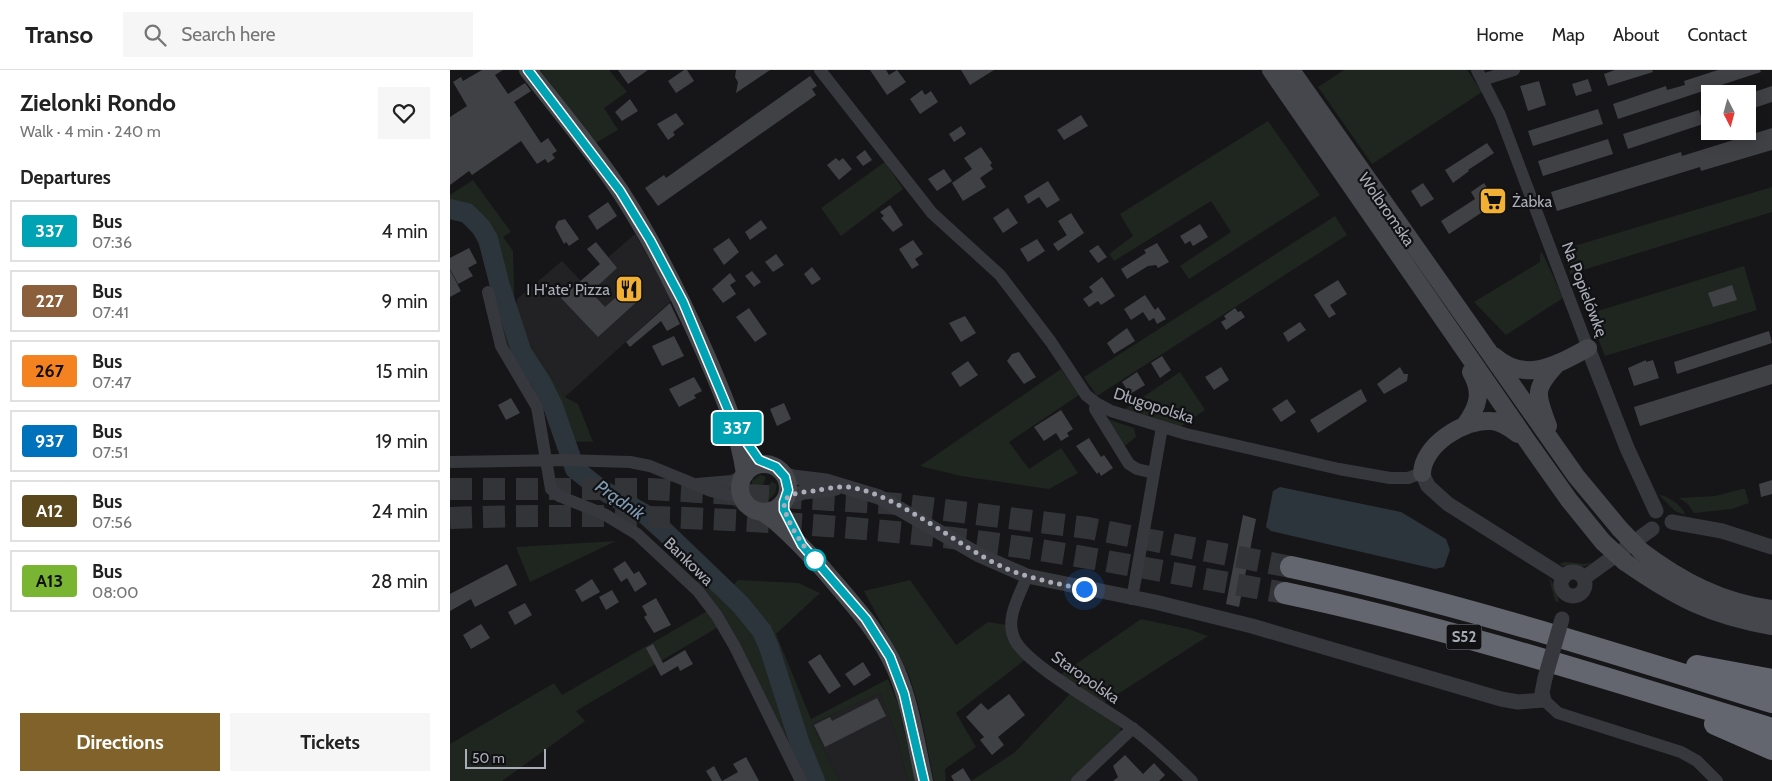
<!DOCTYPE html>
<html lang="en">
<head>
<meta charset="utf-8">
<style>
	body { margin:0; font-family:Cabin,sans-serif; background:#f6f6f6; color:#222; height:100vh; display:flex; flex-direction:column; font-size:19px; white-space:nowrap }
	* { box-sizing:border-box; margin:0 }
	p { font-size:16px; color:#767676 }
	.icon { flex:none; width:28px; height:28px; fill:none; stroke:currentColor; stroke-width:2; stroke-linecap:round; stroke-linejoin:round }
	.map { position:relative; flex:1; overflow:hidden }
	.panel { display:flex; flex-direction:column; background:#fff; width:450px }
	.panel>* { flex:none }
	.badge { padding:0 10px; border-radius:4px; font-size:18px; line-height:32px }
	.needle { width:32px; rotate:174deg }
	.fabs { position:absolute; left:1251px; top:15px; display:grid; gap:10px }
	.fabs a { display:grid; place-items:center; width:55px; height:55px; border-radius:0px; background:#fff; box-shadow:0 2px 12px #0003; font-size:25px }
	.scale { position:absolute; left:15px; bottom:12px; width:81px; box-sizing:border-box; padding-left:5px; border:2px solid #a8adb8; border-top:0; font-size:14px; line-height:18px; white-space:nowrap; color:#a8adb8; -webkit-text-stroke:4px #111113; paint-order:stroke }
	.you { position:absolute; width:25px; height:25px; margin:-12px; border:4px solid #fff; border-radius:50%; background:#1a73e8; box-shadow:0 0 0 8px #1a73e833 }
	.map>.badge { position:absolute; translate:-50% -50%; box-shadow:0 0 0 2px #fff }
	h2 { padding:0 20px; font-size:19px; line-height:45px }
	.round { display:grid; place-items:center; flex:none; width:52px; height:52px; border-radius:0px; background:#f6f6f6 }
	.headline { display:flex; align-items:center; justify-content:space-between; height:85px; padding:0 20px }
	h1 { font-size:24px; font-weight:700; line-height:38px }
	.button { display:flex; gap:10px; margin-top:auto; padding:10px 20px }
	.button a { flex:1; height:58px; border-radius:0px; background:#80622a; color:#fff; font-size:20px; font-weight:700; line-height:58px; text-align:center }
	.button a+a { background:#f6f6f6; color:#222 }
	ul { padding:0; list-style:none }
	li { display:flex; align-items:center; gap:15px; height:62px; margin:0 10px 8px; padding:0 10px; border:2px solid #e0e0e0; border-radius:0px }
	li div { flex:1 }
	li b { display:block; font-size:19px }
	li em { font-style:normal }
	li .badge { min-width:55px; font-weight:700; text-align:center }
	header { display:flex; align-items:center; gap:30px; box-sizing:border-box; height:70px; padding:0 25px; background:#fff; border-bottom:1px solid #e0e0e0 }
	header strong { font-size:24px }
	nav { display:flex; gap:28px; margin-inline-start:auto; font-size:18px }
	.search { width:350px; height:45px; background:#f6f6f6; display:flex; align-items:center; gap:12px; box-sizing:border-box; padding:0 18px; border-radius:0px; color:#767676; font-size:19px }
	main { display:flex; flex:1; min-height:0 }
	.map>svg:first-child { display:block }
</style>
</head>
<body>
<header>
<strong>Transo</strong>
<div class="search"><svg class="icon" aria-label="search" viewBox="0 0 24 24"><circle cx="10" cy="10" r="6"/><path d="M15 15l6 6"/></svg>Search here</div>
<nav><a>Home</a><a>Map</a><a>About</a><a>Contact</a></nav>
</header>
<main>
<section class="panel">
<div class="headline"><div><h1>Zielonki Rondo</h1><p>Walk · 4 min · 240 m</p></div><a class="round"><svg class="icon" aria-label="heart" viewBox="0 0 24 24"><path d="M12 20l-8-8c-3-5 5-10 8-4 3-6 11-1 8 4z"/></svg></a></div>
<h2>Departures</h2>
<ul>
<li><span class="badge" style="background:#00a3b4;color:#fff">337</span><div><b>Bus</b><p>07:36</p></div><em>4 min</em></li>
<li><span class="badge" style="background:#8b5e3c;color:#fff">227</span><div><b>Bus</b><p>07:41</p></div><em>9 min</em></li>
<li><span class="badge" style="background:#f58220;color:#111">267</span><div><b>Bus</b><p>07:47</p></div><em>15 min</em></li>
<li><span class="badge" style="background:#0072bc;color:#fff">937</span><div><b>Bus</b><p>07:51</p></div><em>19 min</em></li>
<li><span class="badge" style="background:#5a481c;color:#fff">A12</span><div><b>Bus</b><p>07:56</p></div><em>24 min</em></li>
<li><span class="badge" style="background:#7ab433;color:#111">A13</span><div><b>Bus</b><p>08:00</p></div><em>28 min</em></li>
</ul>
<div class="button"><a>Directions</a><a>Tickets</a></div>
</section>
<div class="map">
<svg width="1322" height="711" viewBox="0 0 1322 711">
	<rect width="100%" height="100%" fill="#161618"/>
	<!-- built -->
	<path fill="#222225" d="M 185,164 L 222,230 L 115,327 L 65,251 L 67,229 L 112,191 L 131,211 Z
		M 430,623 L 444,658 L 458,711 L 389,711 L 362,654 Z"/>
	<!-- green -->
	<path fill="#1e261f" d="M 93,0 L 159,0 L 177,22 L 154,38 L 168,60 L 144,74 L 91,1 Z
		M 894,0 L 1017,0 L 1032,22 L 922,94 L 868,17 Z
		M 818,51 L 870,125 L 739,209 L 730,196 L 781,162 L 761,131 L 664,191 L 659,184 L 683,166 L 670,144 Z
		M 435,92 L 453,119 L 391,166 L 371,138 Z
		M 23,110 L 61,162 L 53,167 L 63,181 L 65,251 L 115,327 L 128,334 L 143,372 L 107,371 C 99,350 91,331 79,312 C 72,300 62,289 56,277 C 42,251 41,149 0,149 L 0,125 Z
		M 1322,117 L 1322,142 L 1120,204 L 1114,179 Z
		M 885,146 L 897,165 L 647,326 L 634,307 Z
		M 1092,182 L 1113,228 L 1056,265 L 1024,232 L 1090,192 L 1090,184 Z
		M 1294,196 L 1307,240 L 1155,286 L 1138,244 Z
		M 611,299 L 629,325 L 559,372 L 579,399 L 611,378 L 628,403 L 599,419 L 511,406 L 470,396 Z
		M 730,302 L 755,340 L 729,358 L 674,340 Z
		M 657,349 L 684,358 L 686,367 L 672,378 Z
		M 310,405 L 316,407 L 313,415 L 317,418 L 322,411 L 327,415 L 325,424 L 317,431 L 307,430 L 301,422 L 302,411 Z
		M 1292,419 L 1295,419 L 1299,433 L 1282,439 L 1244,443 L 1238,434 L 1229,428 L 1265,426 Z
		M 1209,425 C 1217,425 1234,437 1235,445 L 1225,441 Z
		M 276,431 L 286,431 C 297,443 309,446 319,457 L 311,455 Z
		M 166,471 L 80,512 L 66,477 Z
		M 1115,492 L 1135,494 L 1143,492 C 1133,499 1120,500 1109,494 Z
		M 1099,508 L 1106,517 L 1109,532 L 1105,531 Z
		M 258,510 L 296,548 L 312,571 L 360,711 L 355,711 L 242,512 Z
		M 288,510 L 348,513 L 370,523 L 326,564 L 361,649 L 438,609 L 449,637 L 465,711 L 458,711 L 444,658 L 430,623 L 362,654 L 389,711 L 373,711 L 325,572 L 316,557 L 282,517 Z
		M 460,510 L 506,575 L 538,552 L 557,555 C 557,571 564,579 576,589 L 506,643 L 526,677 L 495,699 L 496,711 L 484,711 L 470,641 L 459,605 L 414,521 Z
		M 259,540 L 270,556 L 126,641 L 135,651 L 52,711 L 0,711 L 0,674 L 104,613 L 112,625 Z
		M 691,549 L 738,559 L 758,566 L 652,634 L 610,605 Z
		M 620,624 L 670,656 L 671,662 L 622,711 L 521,711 L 564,683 Z"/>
	<!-- water -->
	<path fill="#2c353c" d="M 830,417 L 951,442 L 996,469 L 1000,480 L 994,497 L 985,499 L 821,461 L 816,457 L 823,421 Z"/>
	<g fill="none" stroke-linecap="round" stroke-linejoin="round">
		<!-- river -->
		<path stroke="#2c353c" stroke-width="20" d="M 0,139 L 17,143 L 31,157 L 38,169 L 50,216 L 72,283 L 91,312 L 103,336 L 125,399 L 149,418 L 196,445 L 214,461 L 290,534 L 312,561 L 319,577 L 350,674 L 365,711"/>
	</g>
	<!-- building -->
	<path fill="#404145" d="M 32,0 L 53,0 L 45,5 L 58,24 L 75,13 L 81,21 L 64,32 L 91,73 L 98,68 L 107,81 L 102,84 L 105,88 L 98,93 L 95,89 L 87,94 L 71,71 L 22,105 L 19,101 L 0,115 L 0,47 L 17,36 L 3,12 L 11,7 L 13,11 Z
		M 168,0 L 198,0 L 178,14 Z
		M 234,0 L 237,0 L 244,11 L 226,23 L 218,11 Z
		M 286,0 L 320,0 L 286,23 L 288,12 L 285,7 Z
		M 420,0 L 436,0 L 439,5 L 447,0 L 456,12 L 437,25 Z
		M 511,0 L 544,0 L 520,15 Z
		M 1165,0 L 1202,0 L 1203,2 L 1158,16 L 1154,4 Z
		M 1268,0 L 1310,0 L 1311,2 L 1168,49 L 1163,34 L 1216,16 L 1217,20 L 1235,15 L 1234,11 Z
		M 360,6 L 367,16 L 362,19 L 366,25 L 208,136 L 195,118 L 214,105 L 216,108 Z
		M 1138,9 L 1142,21 L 1126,26 L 1122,14 Z
		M 1089,11 L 1096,35 L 1078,41 L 1070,16 Z
		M 1322,16 L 1322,32 L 1298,40 L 1298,24 Z
		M 472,20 L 475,25 L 481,21 L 488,32 L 470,44 L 460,29 Z
		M 180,29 L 188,41 L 172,51 L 165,42 Z
		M 1148,39 L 1153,54 L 1083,76 L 1078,61 Z
		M 1249,40 L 1253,54 L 1178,79 L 1173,64 Z
		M 226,43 L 234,54 L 223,62 L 225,65 L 218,70 L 207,54 Z
		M 631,45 L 638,56 L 614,70 L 607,60 Z
		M 511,56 L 516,64 L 504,72 L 499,64 Z
		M 1322,58 L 1322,80 L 1251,101 L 1250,97 L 1107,141 L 1101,122 L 1231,82 L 1232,86 Z
		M 1158,69 L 1163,84 L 1093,106 L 1088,91 Z
		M 1037,73 L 1044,83 L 1018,100 L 1019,101 L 1003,113 L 995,100 Z
		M 531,77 L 542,93 L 540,95 L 543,99 L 530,108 L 536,117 L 513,131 L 502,113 L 522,99 L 514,88 Z
		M 415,80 L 422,90 L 413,96 L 406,87 Z
		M 386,88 L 389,91 L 393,88 L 402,99 L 389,110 L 377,95 Z
		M 494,99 L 502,111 L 487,121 L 478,109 Z
		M 598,111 L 610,130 L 597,138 L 589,127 L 578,134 L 574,126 Z
		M 973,113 L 984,129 L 971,137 L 961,121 Z
		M 1034,113 L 1048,135 L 1035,144 L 1034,141 L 999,164 L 991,151 L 1025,129 L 1021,122 Z
		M 158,132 L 167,146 L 147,160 L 138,146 Z
		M 440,135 L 453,155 L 443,162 L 431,148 L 434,146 L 430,142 Z
		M 558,138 L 568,153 L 553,163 L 543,148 Z
		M 621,143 L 634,163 L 621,172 L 608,151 Z
		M 115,149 L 129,169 L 119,176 L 116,172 L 114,174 L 105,157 L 108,151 Z
		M 311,150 L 317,158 L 300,170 L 295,162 Z
		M 750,154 L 758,167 L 743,176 L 740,171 L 735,174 L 730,166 Z
		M 617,165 L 621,172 L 608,181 L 603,174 Z
		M 279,168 L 289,182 L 274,195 L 263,179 Z
		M 587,169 L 595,181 L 578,192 L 570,179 Z
		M 463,170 L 473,184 L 465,189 L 469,195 L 462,199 L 449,179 Z
		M 146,172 L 167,198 L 141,222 L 155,237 L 181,214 L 192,227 L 148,267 L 111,228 L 150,194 L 137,179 Z
		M 707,173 L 719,192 L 708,198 L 706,195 L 698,196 L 677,209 L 671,199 L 696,183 L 694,180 Z
		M 648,175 L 657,187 L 648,193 L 639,181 Z
		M 19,178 L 27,193 L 18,198 L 23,206 L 8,214 L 0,199 L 0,188 Z
		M 326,184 L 334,195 L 323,202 L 315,192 Z
		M 362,197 L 371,209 L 362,215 L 354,204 Z
		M 0,200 L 11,221 L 0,227 Z
		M 302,201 L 311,212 L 304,217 L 295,206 Z
		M 280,203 L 286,211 L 280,215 L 286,224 L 273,233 L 262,219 Z
		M 652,207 L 665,226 L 651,235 L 648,231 L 639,237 L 633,229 L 643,222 L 639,217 Z
		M 888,210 L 897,224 L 880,235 L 886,244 L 879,248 L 864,225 Z
		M 1282,215 L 1287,230 L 1263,237 L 1258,223 Z
		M 695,225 L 705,240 L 708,237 L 716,249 L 707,254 L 704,248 L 699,251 L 693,242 L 681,250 L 674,239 Z
		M 220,233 L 230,254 L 217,261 L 211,251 L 180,277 L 176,272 Z
		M 299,238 L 317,264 L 305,272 L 286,247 Z
		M 785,238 L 788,242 L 791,241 L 795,247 L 776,260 L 771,252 L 776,249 L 774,246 Z
		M 515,246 L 526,263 L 511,272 L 499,253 Z
		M 850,252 L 856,260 L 838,272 L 833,263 Z
		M 677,258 L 685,271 L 664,284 L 657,273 Z
		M 1319,261 L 1322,273 L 1227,304 L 1224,292 Z
		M 224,266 L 234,286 L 212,296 L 202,276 Z
		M 569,282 L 586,307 L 574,314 L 557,291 L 562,284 Z
		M 712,286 L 721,300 L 710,308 L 701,293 Z
		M 1196,290 L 1196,292 L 1203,290 L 1209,308 L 1184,316 L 1178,298 Z
		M 518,291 L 528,305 L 510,317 L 501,303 Z
		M 1322,294 L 1322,314 L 1190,356 L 1184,337 Z
		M 771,297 L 779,310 L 764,320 L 755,307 Z
		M 950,297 L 954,304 L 958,304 L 957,311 L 934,324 L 927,314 Z
		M 687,302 L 695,315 L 680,324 L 672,312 Z
		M 244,307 L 252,321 L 244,325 L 246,328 L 229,337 L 219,319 Z
		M 911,319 L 917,331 L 868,363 L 860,350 Z
		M 61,328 L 70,343 L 56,350 L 48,335 Z
		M 837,329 L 846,342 L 831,352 L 822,339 Z
		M 334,333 L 341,349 L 327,356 L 320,339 Z
		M 611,340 L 623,359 L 617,363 L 619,366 L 611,371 L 606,363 L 594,371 L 584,357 Z
		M 639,368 L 651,387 L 654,385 L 663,398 L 651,406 L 649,402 L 647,404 L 626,376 Z
		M 1322,410 L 1322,424 L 1311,427 L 1309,414 Z
		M 793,445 L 806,449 L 789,537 L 776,534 Z
		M 175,491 L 184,504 L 189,501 L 197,514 L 185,522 L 177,508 L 171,512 L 163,499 Z
		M 57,494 L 67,515 L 25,537 L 21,529 L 0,541 L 0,524 Z
		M 142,509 L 150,522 L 132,532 L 125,520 Z
		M 162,520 L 169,532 L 156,540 L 149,527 Z
		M 206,528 L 221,555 L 204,563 L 194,547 L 197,545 L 192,536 Z
		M 75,533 L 82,545 L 65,555 L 58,542 Z
		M 31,554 L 40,568 L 21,579 L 13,565 Z
		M 203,574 L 213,593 L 235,580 L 243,594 L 230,601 L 228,596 L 211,606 L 196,578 Z
		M 370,584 L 391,616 L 379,624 L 358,592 Z
		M 413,592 L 421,605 L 404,616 L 395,604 Z
		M 559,624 L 575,645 L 548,667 L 554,675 L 542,685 L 530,670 L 534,667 L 516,647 L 531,633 L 538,640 Z
		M 427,628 L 436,646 L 375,677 L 364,655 L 380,647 L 382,651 Z
		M 675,685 L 693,704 L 704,693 L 715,705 L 709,711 L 663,711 L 668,707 L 663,696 Z
		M 296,687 L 309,711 L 262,711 L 256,701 L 264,696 L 272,711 L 288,702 L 283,694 Z
		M 513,698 L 521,711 L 504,711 L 501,706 Z"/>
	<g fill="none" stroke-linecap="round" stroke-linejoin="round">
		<!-- motorway-tunnel -->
		<path stroke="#333438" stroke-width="22" stroke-dasharray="22 11" stroke-linecap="butt" d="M 0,419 L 200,419 L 448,434 L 638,458 L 841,497
			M 0,448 C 167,442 336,449 502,468 C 614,481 724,504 835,523"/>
		<!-- minor -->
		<path stroke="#37383d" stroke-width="12" d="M 370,0 L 482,143 L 550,205 L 601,272 L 636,325 L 646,333 L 661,341 L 736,364 L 889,399 L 940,408 L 958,408 L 972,403
			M 1027,0 L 1050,45 L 1138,278
			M 1032,10 L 1064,0
			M 38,222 L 51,276 L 87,337 L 101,419 L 109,426 L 154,444 L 187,464 L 248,521 L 267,546 L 285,577 L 351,711
			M 646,333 L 645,339 L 679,394 L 687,399 L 704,403
			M 0,392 L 114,390 L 180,392 L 200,396 L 261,421 L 292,428
			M 247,414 L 282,411 L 293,406
			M 577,506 C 570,525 555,548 564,568 C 574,594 657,639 682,658 C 703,673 723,693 742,711
			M 682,529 L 712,357
			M 1094,630 L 1108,643 L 1231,682 L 1247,691 L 1267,711
			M 627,711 L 683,658"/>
		<!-- tertiary -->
		<path stroke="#37383d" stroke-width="15" d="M 1138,278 L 1177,378 L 1206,441
			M 332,403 L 343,407 L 376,411 L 429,427 L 529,485 L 577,506 L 705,532 L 802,556 L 1051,629 L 1068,632 L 1094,630 L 1092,623 L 1095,608
			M 972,403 L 978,416 L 998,434 L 1114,507
			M 336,428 L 354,422 L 386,418
			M 1222,452 L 1272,461 L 1322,477
			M1111 514a12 12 0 1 1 24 0a12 12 0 1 1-24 0Z
			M 1134,508 L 1202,459"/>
		<!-- secondary -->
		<path stroke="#45474d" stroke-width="18" d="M 78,0 C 109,40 142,79 170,121 C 204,173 231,228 256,285 C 273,324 289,362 295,404
			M 821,0 L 1078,372 L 1119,430 L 1153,472
			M 841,0 L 1126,406 L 1170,459
			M 1044,286 C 1076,314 1106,295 1138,278
			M 1015,355 C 1028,337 1033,323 1021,302
			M 1098,356 C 1087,325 1082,321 1106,295
			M290 418a24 24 0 1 1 48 0a24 24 0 1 1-48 0Z
			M 972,403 C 973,375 1014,349 1041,351 C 1051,351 1060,358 1068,364
			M 312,442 C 329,451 359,484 373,499 C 400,531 429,561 446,600 C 461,635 466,674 474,711
			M 1191,481 C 1231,511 1272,533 1322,539
			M 1175,492 C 1225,527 1261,546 1322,556"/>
		<!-- motorway -->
		<path stroke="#63666e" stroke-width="22" d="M 841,497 C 1004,532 1163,583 1322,632
			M 835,523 C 1000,558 1161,610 1322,659
			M 1247,596 L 1322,610
			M 1265,654 L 1322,679"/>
		<!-- tertiary-bridge -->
		<path stroke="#37383d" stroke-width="15" d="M 1095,608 L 1112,549"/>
		<!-- secondary-bridge -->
		<path stroke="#45474d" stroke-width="18" d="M 1170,459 L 1191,481
			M 1153,472 L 1175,492"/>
	</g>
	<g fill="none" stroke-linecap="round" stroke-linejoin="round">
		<!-- line casing -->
		<g stroke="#fff" stroke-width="11">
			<path id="line" d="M 78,0 L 170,121 L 200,170 L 233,232 L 284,354 L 309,390 L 326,397 L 335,407 L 338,420 L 334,432 L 334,440 L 352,475 L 416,549 L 440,587 L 454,624 L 474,711"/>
		</g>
		<!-- line -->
		<use href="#line" stroke="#00a3b4" stroke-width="8"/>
		<!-- walk -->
		<path stroke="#a8adb8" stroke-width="5" stroke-dasharray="0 9" d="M 365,490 C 354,477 334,450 334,432 C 339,422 354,422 364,421 C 375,419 388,416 398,417 C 448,423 509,478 557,499 C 582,509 608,514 634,519"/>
	</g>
	<!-- icons -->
	<defs>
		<g id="supermarket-square" transform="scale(1.4375)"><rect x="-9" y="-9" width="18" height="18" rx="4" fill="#f2b134" stroke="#111113"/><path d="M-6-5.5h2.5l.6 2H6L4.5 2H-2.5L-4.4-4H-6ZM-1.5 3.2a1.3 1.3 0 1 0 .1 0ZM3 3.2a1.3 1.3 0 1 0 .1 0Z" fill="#111"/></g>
		<g id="restaurant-square" transform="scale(1.4375)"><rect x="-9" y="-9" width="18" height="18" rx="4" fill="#f2b134" stroke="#111113"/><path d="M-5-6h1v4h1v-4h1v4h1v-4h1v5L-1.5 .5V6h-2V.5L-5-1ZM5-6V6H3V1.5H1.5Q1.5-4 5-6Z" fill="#111"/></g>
	</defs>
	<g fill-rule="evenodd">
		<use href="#supermarket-square" x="1043" y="131"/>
		<use href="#restaurant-square" x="179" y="219"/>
	</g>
	<!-- markers -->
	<circle fill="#fff" stroke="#00a3b4" stroke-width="2.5" cx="365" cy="490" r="10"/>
	<g text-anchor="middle" stroke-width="4.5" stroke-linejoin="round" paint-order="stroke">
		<!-- shield labels -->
		<rect fill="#111113" stroke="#7b7e86" stroke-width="1" x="996.5" y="554.5" width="35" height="25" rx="4"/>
		<g font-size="15" font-weight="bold" fill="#a8adb8">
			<text x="1014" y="572">S52</text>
		</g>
		<!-- poi labels -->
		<g font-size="16" fill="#a8adb8" stroke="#111113" text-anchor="start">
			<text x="1062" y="137">Żabka</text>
			<text x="160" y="225" text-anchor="end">I H'ate' Pizza</text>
		</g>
		<!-- street labels -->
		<g font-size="16" fill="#a8adb8" stroke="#111113">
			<text transform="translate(937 139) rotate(55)" y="6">Wolbromska</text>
			<text transform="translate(1135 219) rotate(69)" y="6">Na Popielówkę</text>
			<text transform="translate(704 335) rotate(18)" y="6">Długopolska</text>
			<text transform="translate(239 491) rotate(44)" y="6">Bankowa</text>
			<text transform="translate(636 607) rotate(35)" y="6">Staropolska</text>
		</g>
		<!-- water labels -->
		<g font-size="18" font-style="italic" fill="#7f9bb3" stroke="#111113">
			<text transform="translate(170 430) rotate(35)" y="6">Prądnik</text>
		</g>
	</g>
</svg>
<div class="fabs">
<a><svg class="needle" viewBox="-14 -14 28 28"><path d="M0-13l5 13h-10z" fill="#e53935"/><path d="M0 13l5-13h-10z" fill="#767676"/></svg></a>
</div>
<div class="scale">50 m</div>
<div class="you" style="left:634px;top:519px"></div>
<b class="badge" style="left:287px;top:358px;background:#00a3b4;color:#fff">337</b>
</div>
</main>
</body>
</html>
